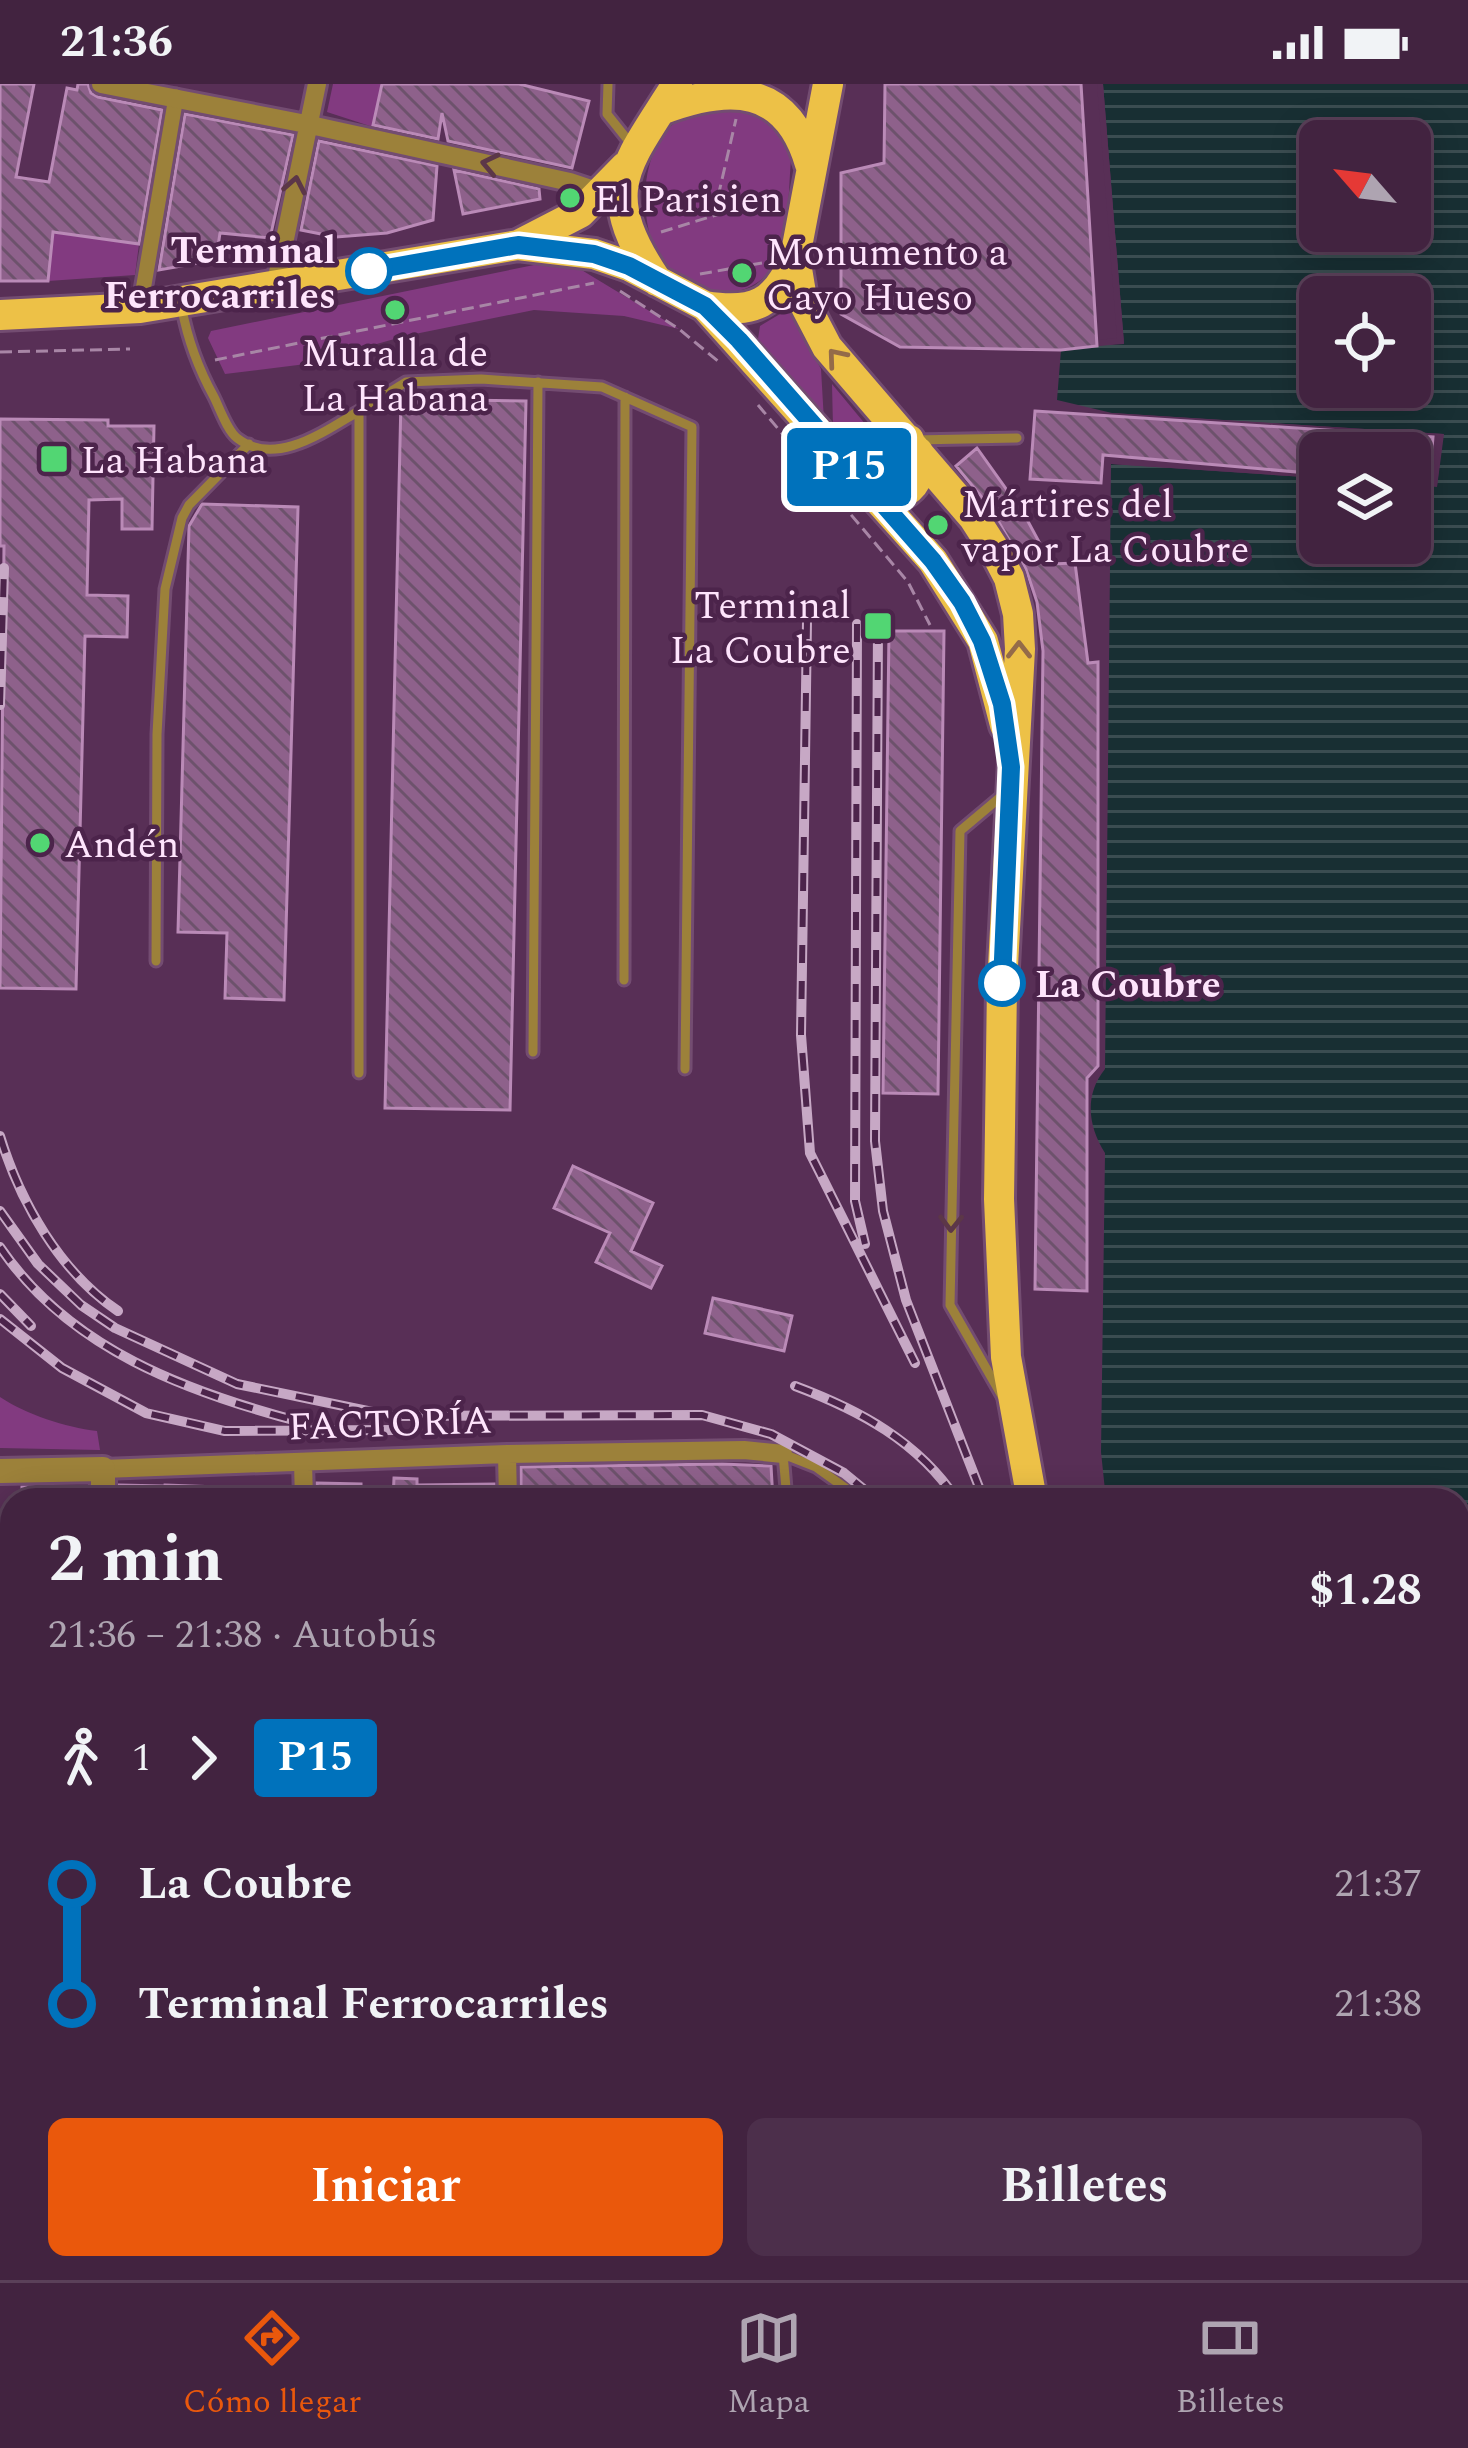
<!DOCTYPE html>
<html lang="es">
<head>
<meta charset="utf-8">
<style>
	body { margin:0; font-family:Spectral,serif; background:#4c2f4b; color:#f1f3f6; height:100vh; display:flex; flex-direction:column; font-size:45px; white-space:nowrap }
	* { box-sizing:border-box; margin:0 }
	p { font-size:39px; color:#aea4b1 }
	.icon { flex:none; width:66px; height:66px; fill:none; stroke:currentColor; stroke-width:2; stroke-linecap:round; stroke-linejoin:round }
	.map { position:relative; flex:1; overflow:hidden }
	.side { position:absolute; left:0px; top:1404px; width:1470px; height:792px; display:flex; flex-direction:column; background:#422340; border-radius:36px 36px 0 0; box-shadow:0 6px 30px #0003,0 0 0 3px #5a4059 }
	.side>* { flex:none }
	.badge { padding:0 24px; border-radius:9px; font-size:42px; line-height:78px }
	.needle { width:78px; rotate:298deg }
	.controls { position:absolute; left:1299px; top:36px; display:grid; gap:24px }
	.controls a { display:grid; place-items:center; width:132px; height:132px; border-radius:18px; background:#422340; box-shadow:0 6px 30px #0003,0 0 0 3px #5a4059; font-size:60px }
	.map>.badge { position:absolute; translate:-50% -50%; box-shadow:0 0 0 6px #fff }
	.legs { display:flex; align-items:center; gap:18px; height:132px; padding:0 48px; font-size:39px }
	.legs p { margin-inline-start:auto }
	.summary { display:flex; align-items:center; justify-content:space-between; height:204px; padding:0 48px }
	h1 { font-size:66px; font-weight:700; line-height:90px }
	.cta { display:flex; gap:24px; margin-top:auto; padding:24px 48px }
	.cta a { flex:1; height:138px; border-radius:18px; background:#ea580c; color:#fff; font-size:48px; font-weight:700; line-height:138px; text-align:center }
	.cta a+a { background:#4c2f4b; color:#f1f3f6 }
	ul { padding:0 48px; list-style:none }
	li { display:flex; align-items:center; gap:42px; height:120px; font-size:45px }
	li i { display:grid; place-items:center; width:18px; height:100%; margin:0 15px; background:currentColor }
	li i::after { content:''; width:30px; height:30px; margin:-15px; border:9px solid; border-radius:50%; background:#422340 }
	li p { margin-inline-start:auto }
	li:first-child i { background:linear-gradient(#0000 50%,currentColor 0) }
	li:last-child i { background:linear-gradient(currentColor 50%,#0000 0) }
	.status { display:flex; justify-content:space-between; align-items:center; height:84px; padding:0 60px; background:#422340; direction:ltr }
	.status svg { height:33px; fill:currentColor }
	.tabs { display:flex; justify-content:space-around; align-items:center; height:168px; border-top:3px solid #5a4059; background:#422340; font-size:33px; color:#aea4b1 }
	.tabs a { display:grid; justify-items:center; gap:6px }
	.tabs .on { color:#ea580c }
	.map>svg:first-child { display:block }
</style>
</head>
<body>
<div class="status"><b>21:36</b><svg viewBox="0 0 49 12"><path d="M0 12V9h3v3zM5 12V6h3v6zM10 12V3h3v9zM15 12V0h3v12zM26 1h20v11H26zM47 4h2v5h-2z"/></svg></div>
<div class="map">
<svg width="1468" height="2196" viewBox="0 0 1468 2196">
	<defs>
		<pattern id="water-rules" width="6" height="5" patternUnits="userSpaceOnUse" patternTransform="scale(3)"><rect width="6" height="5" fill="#182f33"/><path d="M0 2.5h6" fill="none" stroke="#3b4d51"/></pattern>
		<pattern id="building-back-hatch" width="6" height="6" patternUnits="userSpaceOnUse" patternTransform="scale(3)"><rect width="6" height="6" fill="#8e618b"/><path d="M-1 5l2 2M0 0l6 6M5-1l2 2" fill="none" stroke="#6d526c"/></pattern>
	</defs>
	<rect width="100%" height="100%" fill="#582f56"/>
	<!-- green -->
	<path fill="#823a80" d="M 333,0 L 382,0 L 373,43 L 327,28 Z
		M 729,18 C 762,29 786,37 791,76 C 788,108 790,148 776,177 C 753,223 686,216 660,175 C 636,135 639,56 685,32 C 698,25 715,22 729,18 Z
		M 53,149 L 139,160 L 135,191 L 48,197 Z
		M 534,181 L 575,182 L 679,245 L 624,232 L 534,226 L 405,252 L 306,280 L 225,290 L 208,254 L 211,247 Z
		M 785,227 L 792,230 L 821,285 L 824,337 L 758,255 L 760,242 Z
		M 832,300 L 871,347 L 860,351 L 849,363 L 833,343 Z
		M 0,1313 C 27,1331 65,1343 97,1347 L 100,1366 L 0,1364 Z"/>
	<!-- water -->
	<path fill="url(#water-rules)" fill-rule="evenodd" d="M 1103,0 L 1468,0 L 1468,2196 L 1213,2196 L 1211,2184 L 1458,2184 L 1458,1416 L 1106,1416 L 1101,1368 L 1105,1069 C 1088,1042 1084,1011 1105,985 L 1111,380 L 1320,394 L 1320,459 L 1410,459 L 1410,401 L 1437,402 L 1443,350 L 1112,329 L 1057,316 L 1061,266 L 1124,259 ZM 1320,57 L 1410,57 L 1410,147 L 1320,147 ZM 1320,213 L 1410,213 L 1410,303 L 1320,303 Z"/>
	<!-- pier -->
	<path fill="#582f56" d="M 1097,0 L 1103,0 L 1124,260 L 1097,262 L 1097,256 L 1117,254 Z
		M 1112,329 L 1444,350 L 1437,403 L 1410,401 L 1410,395 L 1432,396 L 1437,355 L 1112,335 Z
		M 1111,374 L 1320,388 L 1320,394 L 1111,380 Z"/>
	<!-- building -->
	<path fill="url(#building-back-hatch)" stroke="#ba8ab7" stroke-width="3" d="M 0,0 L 34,0 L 16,93 L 49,98 L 67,4 L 77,6 L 78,0 L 88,0 L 91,9 L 98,13 L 162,26 L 139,160 L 53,148 L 48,197 L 0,197 Z
		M 382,0 L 519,0 L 589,17 L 572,84 L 448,57 L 442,29 L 438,55 L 373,41 Z
		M 885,0 L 1081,0 L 1097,262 L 1061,266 L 900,263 L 841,230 L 841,89 L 884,79 Z
		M 185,30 L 293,51 L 270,154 L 220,149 L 216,176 L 159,186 Z
		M 319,57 L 437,82 L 433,136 L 387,149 L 336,153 L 301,146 Z
		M 454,86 L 539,105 L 540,115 L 463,130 Z
		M 401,315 L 526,317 L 510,1026 L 385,1024 Z
		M 1035,327 L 1433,353 L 1429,400 L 1410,398 L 1410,369 L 1320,369 L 1320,390 L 1103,371 L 1101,399 L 1030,395 Z
		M 0,335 L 108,336 L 108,342 L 154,342 L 152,445 L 122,445 L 122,415 L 89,416 L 87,511 L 128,512 L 127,553 L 85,552 L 76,905 L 0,904 L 4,462 L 0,462 Z
		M 977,364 L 1024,430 L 1051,480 L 1075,479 L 1088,579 L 1098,578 L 1098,982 L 1087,994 L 1087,1207 L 1035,1205 L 1043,567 L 1037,518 L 1026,485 L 990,423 L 956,382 Z
		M 202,420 L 298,423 L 284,916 L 225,914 L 227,849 L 178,848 L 189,442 Z
		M 889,547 L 944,547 L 938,1010 L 883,1009 Z
		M 573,1082 L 653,1119 L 631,1167 L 662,1182 L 651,1204 L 596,1178 L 610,1149 L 554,1124 Z
		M 713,1214 L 792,1232 L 784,1267 L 705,1249 Z
		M 722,1380 L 771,1382 L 773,1416 L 521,1416 L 521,1383 Z
		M 394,1394 L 417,1395 L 417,1401 L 494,1400 L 494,1416 L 393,1416 Z
		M 317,1399 L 361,1400 L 361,1416 L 317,1416 Z
		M 119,1401 L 162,1402 L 162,1416 L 119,1416 Z
		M 165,1401 L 217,1403 L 217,1416 L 164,1416 Z
		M 22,1403 L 86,1403 L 86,1416 L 22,1416 Z"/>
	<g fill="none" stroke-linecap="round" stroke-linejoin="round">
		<!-- service casing -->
		<g stroke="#734c71" stroke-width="15">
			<path id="service" d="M 608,0 L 607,30 L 631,60
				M 182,225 C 188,257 198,284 214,313 C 220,325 227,346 237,354 C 275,384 325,347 359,327 L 359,989
				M 359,327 L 406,298 L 481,295 L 602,303 L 692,343 L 685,985
				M 914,356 L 1017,354
				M 156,877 L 157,650 L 165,505 L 182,434 L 189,421 L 249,360
				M 624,896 L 625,313
				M 533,968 L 538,298
				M 1002,1312 L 950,1221 L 960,747 L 1004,710
				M 787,1416 L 783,1370 L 816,1383 L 862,1416"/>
		</g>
		<!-- pedestrian casing -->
		<g stroke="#734c71" stroke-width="21">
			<path id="pedestrian" d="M 140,224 L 176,13"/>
		</g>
		<!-- minor casing -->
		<g stroke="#734c71" stroke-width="24">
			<path id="minor" d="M 101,0 L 306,40 L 570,98 L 603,109
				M 275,203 L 317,0
				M 507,1370 L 508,1416
				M 303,1378 L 304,1416
				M 103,1385 L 507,1370 L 744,1366 L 783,1370
				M 0,1615 L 12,1615
				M 0,1834 L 12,1834
				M 0,2042 L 12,2041
				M 321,2184 L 322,2196
				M 1054,2184 L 1056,2196"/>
		</g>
		<!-- tertiary casing -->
		<g stroke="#734c71" stroke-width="30">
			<path id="tertiary" d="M 0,1387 L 103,1385 L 103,1416
				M 102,2196 L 102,2184"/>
		</g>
		<!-- primary casing -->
		<g stroke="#734c71" stroke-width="36">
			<path id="primary" d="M 828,0 L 795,173 L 802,215 L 827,263 L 974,434 L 994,465 L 1009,494 L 1018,530 L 1020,565 L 1002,901 L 999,1115 L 1006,1273 L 1032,1416
				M 661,26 C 730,0 787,0 810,80
				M 518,161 L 580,129 L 625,83
				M 657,197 C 595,105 626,82 677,0
				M 705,222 C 754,230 776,220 795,173
				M 0,231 L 140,224 L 518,161 L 594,170 L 629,182 L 705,222 L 933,477 L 983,557 L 1005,641
				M 860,395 C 855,363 880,348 909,356
				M 871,408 L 893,414 C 917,405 921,392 918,368
				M 1128,2184 L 1130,2196"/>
		</g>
		<!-- path -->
		<path stroke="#a886a6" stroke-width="3" stroke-dasharray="12 6" stroke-linecap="butt" d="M 714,130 L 736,35
			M 661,148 L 778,112
			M 700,190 L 762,179
			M 620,207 L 679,245 L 719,278
			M 0,268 L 130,265
			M 215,276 L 594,199
			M 758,321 L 908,498 L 930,541"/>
		<!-- service -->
		<use href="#service" stroke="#9c813a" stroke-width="9"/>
		<!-- pedestrian -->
		<use href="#pedestrian" stroke="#9c813a" stroke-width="15"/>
		<!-- minor -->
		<use href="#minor" stroke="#9c813a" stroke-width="18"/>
		<!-- tertiary -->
		<use href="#tertiary" stroke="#9c813a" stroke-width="24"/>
		<!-- primary -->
		<use href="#primary" stroke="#edc147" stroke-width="30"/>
		<!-- rail casing -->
		<g stroke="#c7a8c5" stroke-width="10">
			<path id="rail" d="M 807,537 L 801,951 L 810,1069 L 915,1279
				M 857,540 L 855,1117 L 865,1160
				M 878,542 L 875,1057 L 883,1127 L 906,1216 L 984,1416
				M 0,621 L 4,484
				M 0,1052 C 20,1118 60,1188 118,1227
				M 0,1127 L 38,1180 L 81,1221 L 115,1244 L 237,1300 L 392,1332 L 702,1331 L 771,1350 L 844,1389 L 877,1416
				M 0,1163 C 69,1265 187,1308 301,1338
				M 0,1210 L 31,1242
				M 0,1235 L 62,1284 L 146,1329 L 225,1347 L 396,1346
				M 795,1302 C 859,1326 918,1357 957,1416
				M 1086,2184 L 1088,2196"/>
		</g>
		<!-- rail -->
		<use href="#rail" stroke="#4c244b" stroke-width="6" stroke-dasharray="18" stroke-linecap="butt"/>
	</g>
	<!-- one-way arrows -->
	<defs><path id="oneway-chevron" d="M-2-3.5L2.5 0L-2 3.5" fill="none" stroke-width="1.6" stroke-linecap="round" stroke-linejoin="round" transform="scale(3)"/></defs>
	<g stroke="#5c3748">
		<use href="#oneway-chevron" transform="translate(490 80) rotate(-168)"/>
		<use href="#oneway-chevron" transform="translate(295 101) rotate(-79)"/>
		<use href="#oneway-chevron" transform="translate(951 1139) rotate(91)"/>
	</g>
	<g stroke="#946b49">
		<use href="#oneway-chevron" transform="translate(836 273) rotate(-130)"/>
		<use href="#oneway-chevron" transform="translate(1019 566) rotate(-90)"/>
	</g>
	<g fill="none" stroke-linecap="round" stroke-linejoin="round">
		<!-- line-1 casing -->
		<g stroke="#fff" stroke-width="27">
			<path id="line-1" d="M 369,187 L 518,161 L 594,170 L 629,182 L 705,222 L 739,256 L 933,477 L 962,518 L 982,557 L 1002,620 L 1011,683 L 1002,899"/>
		</g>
		<!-- line-1 -->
		<use href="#line-1" stroke="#0072bc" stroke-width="18"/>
	</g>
	<!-- markers -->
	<g fill="#52d673" stroke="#4c244b" stroke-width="4.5">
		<circle cx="570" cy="114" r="12"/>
		<circle cx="742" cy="189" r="12"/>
		<circle cx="395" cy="226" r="12"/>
		<rect x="39" y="360" width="30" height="30" rx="6"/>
		<circle cx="938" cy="441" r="12"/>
		<rect x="863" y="527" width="30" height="30" rx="6"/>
		<circle cx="40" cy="759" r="12"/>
	</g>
	<g fill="#fff" stroke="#0072bc" stroke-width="6">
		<circle cx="369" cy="187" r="21"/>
		<circle cx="1002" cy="899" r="21"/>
	</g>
	<g text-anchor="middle" stroke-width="9" stroke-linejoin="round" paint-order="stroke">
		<!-- poi labels -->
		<g font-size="39" fill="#fee4fc" stroke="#4c244b" text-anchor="start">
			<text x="594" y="128">El Parisien</text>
			<text x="766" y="181">Monumento a<tspan x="766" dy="45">Cayo Hueso</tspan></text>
			<text x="395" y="282" text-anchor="middle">Muralla de<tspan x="395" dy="45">La Habana</tspan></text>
			<text x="81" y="389">La Habana</text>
			<text x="962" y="433">Mártires del<tspan x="962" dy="45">vapor La Coubre</tspan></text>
			<text x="851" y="534" text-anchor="end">Terminal<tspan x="851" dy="45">La Coubre</tspan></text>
			<text x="64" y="773">Andén</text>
		</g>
		<!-- stop labels -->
		<g font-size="39" font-weight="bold" fill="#fee4fc" stroke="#4c244b" text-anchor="end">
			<text x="336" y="179">Terminal<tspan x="336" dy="45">Ferrocarriles</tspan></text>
			<text x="1035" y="913" text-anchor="start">La Coubre</text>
		</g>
		<!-- street labels -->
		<g font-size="39" fill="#fee4fc" stroke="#4c244b">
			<text transform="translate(390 1338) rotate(-2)" y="14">FACTORÍA</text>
		</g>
	</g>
</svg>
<div class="controls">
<a><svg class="needle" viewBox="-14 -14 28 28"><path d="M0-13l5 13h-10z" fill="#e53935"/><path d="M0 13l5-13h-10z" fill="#aea4b1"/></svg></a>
<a><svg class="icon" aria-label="locate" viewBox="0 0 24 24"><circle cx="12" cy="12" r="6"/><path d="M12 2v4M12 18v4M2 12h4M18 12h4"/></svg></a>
<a><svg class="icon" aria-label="layers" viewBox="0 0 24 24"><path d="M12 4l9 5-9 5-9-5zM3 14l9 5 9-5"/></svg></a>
</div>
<b class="badge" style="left:849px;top:383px;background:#0072bc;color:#fff">P15</b>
<section class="side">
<div class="summary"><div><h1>2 min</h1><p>21:36 – 21:38 · Autobús</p></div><b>$1.28</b></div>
<div class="legs"><svg class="icon" aria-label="walk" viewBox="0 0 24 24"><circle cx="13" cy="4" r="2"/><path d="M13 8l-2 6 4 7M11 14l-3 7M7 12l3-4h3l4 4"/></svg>1<svg class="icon" aria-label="forward" viewBox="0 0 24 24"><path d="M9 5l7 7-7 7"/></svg><b class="badge" style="background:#0072bc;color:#fff">P15</b></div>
<ul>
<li><i style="color:#0072bc"></i><b>La Coubre</b><p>21:37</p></li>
<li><i style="color:#0072bc"></i><b>Terminal Ferrocarriles</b><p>21:38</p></li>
</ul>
<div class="cta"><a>Iniciar</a><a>Billetes</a></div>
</section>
</div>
<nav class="tabs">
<a class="on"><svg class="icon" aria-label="directions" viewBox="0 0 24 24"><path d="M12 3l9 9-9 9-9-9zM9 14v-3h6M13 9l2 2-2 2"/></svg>Cómo llegar</a>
<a><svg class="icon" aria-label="map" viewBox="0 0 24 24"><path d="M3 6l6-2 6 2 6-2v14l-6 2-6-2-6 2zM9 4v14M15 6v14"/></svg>Mapa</a>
<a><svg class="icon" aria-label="tickets" viewBox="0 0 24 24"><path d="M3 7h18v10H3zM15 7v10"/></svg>Billetes</a>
</nav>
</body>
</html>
